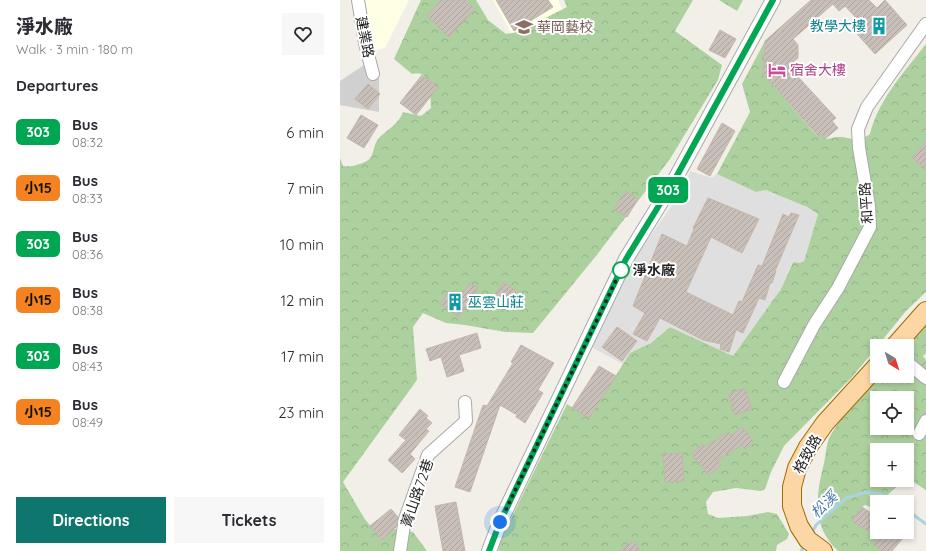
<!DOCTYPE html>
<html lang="en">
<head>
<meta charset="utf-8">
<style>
	body { margin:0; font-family:Quicksand,"Noto Sans TC",sans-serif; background:#f7f7f7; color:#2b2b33; height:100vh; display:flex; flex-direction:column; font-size:15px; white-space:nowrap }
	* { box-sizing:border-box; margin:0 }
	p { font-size:13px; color:#7c7c81 }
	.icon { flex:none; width:22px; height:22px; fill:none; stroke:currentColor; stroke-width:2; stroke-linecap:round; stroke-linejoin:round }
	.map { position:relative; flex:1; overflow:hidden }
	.sheet { display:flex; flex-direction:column; background:#fff; width:340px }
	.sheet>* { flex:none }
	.badge { padding:0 8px; border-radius:6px; font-size:14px; line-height:26px }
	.needle { width:26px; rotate:142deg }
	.buttons { position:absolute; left:530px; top:339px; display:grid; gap:8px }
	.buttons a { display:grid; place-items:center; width:44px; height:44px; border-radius:0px; background:#fff; box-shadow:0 2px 6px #0003; font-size:20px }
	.you { position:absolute; width:20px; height:20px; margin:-10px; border:3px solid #fff; border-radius:50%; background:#1a73e8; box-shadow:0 0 0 6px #1a73e833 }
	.map>.badge { position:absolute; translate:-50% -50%; box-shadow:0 0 0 2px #fff }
	h2 { padding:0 16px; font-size:15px; line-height:36px }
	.round { display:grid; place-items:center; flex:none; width:42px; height:42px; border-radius:0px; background:#f7f7f7 }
	.headline { display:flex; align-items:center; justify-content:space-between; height:68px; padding:0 16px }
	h1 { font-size:19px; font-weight:800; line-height:30px }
	.primary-button { display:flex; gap:8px; margin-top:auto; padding:8px 16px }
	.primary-button a { flex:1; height:46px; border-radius:0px; background:#0f766e; color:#fff; font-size:16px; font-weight:800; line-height:46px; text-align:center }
	.primary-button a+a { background:#f7f7f7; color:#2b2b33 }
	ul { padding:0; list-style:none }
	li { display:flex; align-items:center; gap:12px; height:56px; padding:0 16px }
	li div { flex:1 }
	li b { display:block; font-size:15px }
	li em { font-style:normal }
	li .badge { min-width:44px; font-weight:700; text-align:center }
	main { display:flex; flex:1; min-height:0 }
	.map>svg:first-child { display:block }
</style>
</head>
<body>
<main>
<section class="sheet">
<div class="headline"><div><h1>淨水廠</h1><p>Walk · 3 min · 180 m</p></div><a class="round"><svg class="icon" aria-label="heart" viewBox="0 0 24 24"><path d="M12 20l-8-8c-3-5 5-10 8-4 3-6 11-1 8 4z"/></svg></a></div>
<h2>Departures</h2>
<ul>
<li><span class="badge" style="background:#00a651;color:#fff">303</span><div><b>Bus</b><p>08:32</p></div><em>6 min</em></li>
<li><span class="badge" style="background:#f58220;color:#111">小15</span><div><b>Bus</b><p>08:33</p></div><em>7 min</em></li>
<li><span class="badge" style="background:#00a651;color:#fff">303</span><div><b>Bus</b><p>08:36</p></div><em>10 min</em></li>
<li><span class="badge" style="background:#f58220;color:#111">小15</span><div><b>Bus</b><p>08:38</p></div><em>12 min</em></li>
<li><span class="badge" style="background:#00a651;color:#fff">303</span><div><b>Bus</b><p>08:43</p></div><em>17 min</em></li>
<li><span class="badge" style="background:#f58220;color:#111">小15</span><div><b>Bus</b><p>08:49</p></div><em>23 min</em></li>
</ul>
<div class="primary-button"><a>Directions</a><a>Tickets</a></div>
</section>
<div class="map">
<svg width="586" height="551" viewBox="0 0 586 551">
	<defs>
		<pattern id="forest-crowns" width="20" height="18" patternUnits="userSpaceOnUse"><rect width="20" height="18" fill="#add19e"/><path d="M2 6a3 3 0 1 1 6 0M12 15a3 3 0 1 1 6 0" fill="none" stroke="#95b388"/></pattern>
		<pattern id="building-hatch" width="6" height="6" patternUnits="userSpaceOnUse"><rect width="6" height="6" fill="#c7bfb8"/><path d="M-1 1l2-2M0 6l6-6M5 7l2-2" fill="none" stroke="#aba49e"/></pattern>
	</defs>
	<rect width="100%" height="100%" fill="#f2efe9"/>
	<!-- residential -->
	<path fill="#e0dfdf" d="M 350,171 L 372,178 L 377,174 L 416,192 L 426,190 L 467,207 L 478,214 L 464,261 L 459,263 L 452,262 L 441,289 L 393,356 L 330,327 L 311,343 L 290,353 L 283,364 L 251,347 L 293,260 L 336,200 L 349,179 L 348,177 Z"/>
	<!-- education -->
	<path fill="#ffffe5" d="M 25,0 L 69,0 L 45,48 L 34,50 Z
		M 153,0 L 218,0 L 225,15 L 175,40 Z"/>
	<!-- religious -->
	<path fill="#d0d0d0" d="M 24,65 L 39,74 L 39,112 L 0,105 L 0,81 Z"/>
	<!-- forest -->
	<path fill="url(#forest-crowns)" fill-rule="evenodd" d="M 81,0 L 136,0 L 148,20 L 166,34 L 178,32 L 227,7 L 224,0 L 353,0 L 335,31 L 382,65 L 378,80 L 330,159 L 256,256 L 193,333 L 165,332 L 125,325 L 106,323 L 83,313 L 73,327 L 77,380 L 3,482 L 24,518 L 41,539 L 54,529 L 73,532 L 87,551 L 0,551 L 0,158 L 3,166 C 12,167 19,165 27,161 C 34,157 33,146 38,139 C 46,130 59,124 63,112 L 81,116 L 91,108 C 90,94 92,69 72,74 L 54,59 Z
		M 379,0 L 403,0 L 397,11 Z
		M 425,41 L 423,74 L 477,136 L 480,133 L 485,139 C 490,139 494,137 498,137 C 513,137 516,144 530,134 C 538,100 565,71 586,44 L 586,292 L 566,311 L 513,376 L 444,446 L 431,472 L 425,489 L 421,491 L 396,488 L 373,492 L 366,502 L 368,514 L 378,518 L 407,516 L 428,512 L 437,514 L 449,534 L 447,539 L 437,545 L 436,551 L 158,551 L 161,539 L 227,404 L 249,418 L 290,353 L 311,343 L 330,327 L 393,356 L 441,289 L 453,262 L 459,263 L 464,261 L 478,214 L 467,207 L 426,190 L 416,192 L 377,174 L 410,112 L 402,84 Z
		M 586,324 L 586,353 L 583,356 L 586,360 L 586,490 L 567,478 L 567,450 L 537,450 L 537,480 L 565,480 L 539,502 L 537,502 L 537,504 L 533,508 L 525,505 L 522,507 L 513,521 L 535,537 L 541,551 L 498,551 C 471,526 476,495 484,463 C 486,455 486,444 490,436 C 503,414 520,395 537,376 L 567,376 L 567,346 ZM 537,398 L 567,398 L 567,428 L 537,428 Z"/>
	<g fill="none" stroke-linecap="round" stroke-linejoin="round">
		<!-- stream -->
		<path stroke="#aad3df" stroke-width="3" d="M 567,510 L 586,524
			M 473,531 L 476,525 L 506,498 L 527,492 L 548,496 L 556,502
			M 461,551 L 463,548"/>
	</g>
	<!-- building -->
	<path fill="url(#building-hatch)" stroke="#c4b6ab" d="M 101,0 L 125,0 L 135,9 L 109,37 L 87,16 Z
		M 156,0 L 208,0 L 213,7 L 174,31 Z
		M 471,0 L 529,0 L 537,8 L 545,0 L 567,25 L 535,54 L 511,27 L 519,21 L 505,6 L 499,11 L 493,4 L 453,39 L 458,45 L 458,58 L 448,66 L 496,118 L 492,121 L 498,128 L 485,139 L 480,133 L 478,136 L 423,74 L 425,41 Z
		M 380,30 L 396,39 L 385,58 L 369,50 Z
		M 82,75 L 98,87 L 76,115 L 60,103 Z
		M 28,84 L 40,94 L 28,109 L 15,99 Z
		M 21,115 L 38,125 L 24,148 L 7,138 Z
		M 382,123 L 395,131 L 370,176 L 357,169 Z
		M 586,141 L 586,169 L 572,158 Z
		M 285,191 L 298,199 L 287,217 L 274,209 Z
		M 368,198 L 419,219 L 402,253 L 371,237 L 346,292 L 393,315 L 399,301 L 402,302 L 418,265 L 422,266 L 443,214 L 449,217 L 451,213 L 459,215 L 435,271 L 436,271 L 432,283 L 430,283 L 425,300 L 419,298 L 403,333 L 396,330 L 389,352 L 380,349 L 381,344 L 363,340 L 320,318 L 307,341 L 293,334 L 305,313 L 293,306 L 322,234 L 347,246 L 354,229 L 353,228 Z
		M 164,282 L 181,295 L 171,308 L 154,296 Z
		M 130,283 L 138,288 L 119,317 L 100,304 L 108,293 L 118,300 Z
		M 277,327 L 297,341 L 282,361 L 262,347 Z
		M 137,333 L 141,348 L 119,355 L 124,371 L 107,377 L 101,357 L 90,361 L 86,349 Z
		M 181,345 L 214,363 L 198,390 L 203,393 L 185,423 L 176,417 L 177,415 L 160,405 L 130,492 L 115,487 L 143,405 L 147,406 L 173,363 L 171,362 Z
		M 259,366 L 276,376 L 249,418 L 232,408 Z
		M 405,388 L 412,409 L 395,415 L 388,394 Z
		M 80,409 L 88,416 L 86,418 L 92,423 L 86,429 L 89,431 L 70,454 L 75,459 L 62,473 L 48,460 L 66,440 L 59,435 Z
		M 402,427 L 414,442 L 405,449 L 402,445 L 377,460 L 381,465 L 369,475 L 351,454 L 363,444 L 365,447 L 388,432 L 391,436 Z
		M 342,453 L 344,481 L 325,482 L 323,454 Z
		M 116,502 L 125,551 L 103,551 L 95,506 Z
		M 522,507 L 537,517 L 537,532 L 568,532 L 552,551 L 541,551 L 533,544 L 538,538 L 512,521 Z
		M 51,509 L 58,517 L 56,527 L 42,540 L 30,526 Z
		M 295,541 L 300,551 L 278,551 Z"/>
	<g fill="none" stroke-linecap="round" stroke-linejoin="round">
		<!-- minor casing -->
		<g stroke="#a9a9a9" stroke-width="14">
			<path id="minor" d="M 18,0 L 25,43 L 33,74
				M 567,362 L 586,378
				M 444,382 L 474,325 L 498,288 L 530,227 L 529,206 L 519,148 L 518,129 L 527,107 L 586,24
				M 579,434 L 586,421
				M 60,551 L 65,519 L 88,455 L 126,421 L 125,402"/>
		</g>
		<!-- tertiary casing -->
		<g stroke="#a9a9a9" stroke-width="16">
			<path id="tertiary" d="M 149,551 L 160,522 L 286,259 L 334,181 L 433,0"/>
		</g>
		<!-- primary casing -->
		<g stroke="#a06b00" stroke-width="20">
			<path id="primary" d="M 555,346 L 586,311
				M 483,551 L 468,540 L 459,526 L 452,506 L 452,487 L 457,468 L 468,447 L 485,423 L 537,366"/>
		</g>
		<!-- minor -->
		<use href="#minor" stroke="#fff" stroke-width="12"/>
		<!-- tertiary -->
		<use href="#tertiary" stroke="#fff" stroke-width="14"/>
		<!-- primary -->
		<use href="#primary" stroke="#fcd6a4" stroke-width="18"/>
	</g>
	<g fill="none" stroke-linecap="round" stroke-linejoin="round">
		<!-- line casing -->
		<g stroke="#fff" stroke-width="9">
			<path id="line" d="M 149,551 L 160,522 L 286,259 L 334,181 L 433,0"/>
		</g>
		<!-- line -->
		<use href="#line" stroke="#00a651" stroke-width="6"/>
		<!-- walk -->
		<path stroke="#222" stroke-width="4" stroke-dasharray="0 7.2" d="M 160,522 L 281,270"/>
	</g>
	<!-- icons -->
	<defs>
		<g id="building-bare" transform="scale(1.38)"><path d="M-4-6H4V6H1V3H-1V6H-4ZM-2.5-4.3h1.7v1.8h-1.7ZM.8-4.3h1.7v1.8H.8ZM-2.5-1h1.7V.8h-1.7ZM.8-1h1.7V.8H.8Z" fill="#0f9aa8" stroke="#fff" stroke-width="2.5" paint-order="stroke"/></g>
		<g id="school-bare" transform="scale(1.38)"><path d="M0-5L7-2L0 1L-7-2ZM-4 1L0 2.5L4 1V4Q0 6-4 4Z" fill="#8d6e63" stroke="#fff" stroke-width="2.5" paint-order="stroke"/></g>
		<g id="hotel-bare" transform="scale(1.38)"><path d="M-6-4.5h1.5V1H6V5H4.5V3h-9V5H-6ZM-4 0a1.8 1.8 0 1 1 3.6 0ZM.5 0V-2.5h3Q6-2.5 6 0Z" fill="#d1479c" stroke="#fff" stroke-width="2.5" paint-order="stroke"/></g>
	</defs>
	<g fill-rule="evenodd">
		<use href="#building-bare" x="539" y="26"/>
		<use href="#school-bare" x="184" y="27"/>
		<use href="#hotel-bare" x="437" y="70"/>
		<use href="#building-bare" x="115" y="302"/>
	</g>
	<!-- markers -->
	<circle fill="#fff" stroke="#00a651" stroke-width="2" cx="281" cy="270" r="8"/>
	<g text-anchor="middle" stroke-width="4" stroke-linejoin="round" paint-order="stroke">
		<!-- culture labels -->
		<g font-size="14" fill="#0d838f" stroke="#fff" text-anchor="end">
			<text x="526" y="31">教學大樓</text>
			<text x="128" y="307" text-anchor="start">巫雲山莊</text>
		</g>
		<!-- education labels -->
		<g font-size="14" fill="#785e54" stroke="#fff" text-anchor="start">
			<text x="197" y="32">華岡藝校</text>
		</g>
		<!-- street labels -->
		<g font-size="14" fill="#222" stroke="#fff">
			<text transform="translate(25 37) rotate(79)" y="5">建業路</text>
			<text transform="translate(526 203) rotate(-94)" y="5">和平路</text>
			<text transform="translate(467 454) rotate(-61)" y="5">格致路</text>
			<text transform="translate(77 493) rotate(-71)" y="5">菁山路72巷</text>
		</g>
		<!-- hotel labels -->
		<g font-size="14" fill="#b23c85" stroke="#fff" text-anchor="start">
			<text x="450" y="75">宿舍大樓</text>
		</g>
		<!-- stop labels -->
		<g font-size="14" font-weight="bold" fill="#222" stroke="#fff" text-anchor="start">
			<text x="293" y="275">淨水廠</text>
		</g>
		<!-- water labels -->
		<g font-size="15" font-style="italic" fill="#4a7aab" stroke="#fff">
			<text transform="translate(484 505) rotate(-44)" y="5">松溪</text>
		</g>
	</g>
</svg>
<div class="buttons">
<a><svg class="needle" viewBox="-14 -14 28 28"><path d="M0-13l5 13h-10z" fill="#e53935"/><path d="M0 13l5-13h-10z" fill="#7c7c81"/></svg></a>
<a><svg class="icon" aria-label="locate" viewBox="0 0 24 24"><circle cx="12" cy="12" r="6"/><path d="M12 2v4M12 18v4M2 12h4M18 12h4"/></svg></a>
<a>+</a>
<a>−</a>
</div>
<div class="you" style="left:160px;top:522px"></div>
<b class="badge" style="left:328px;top:190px;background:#00a651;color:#fff">303</b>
</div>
</main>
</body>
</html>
